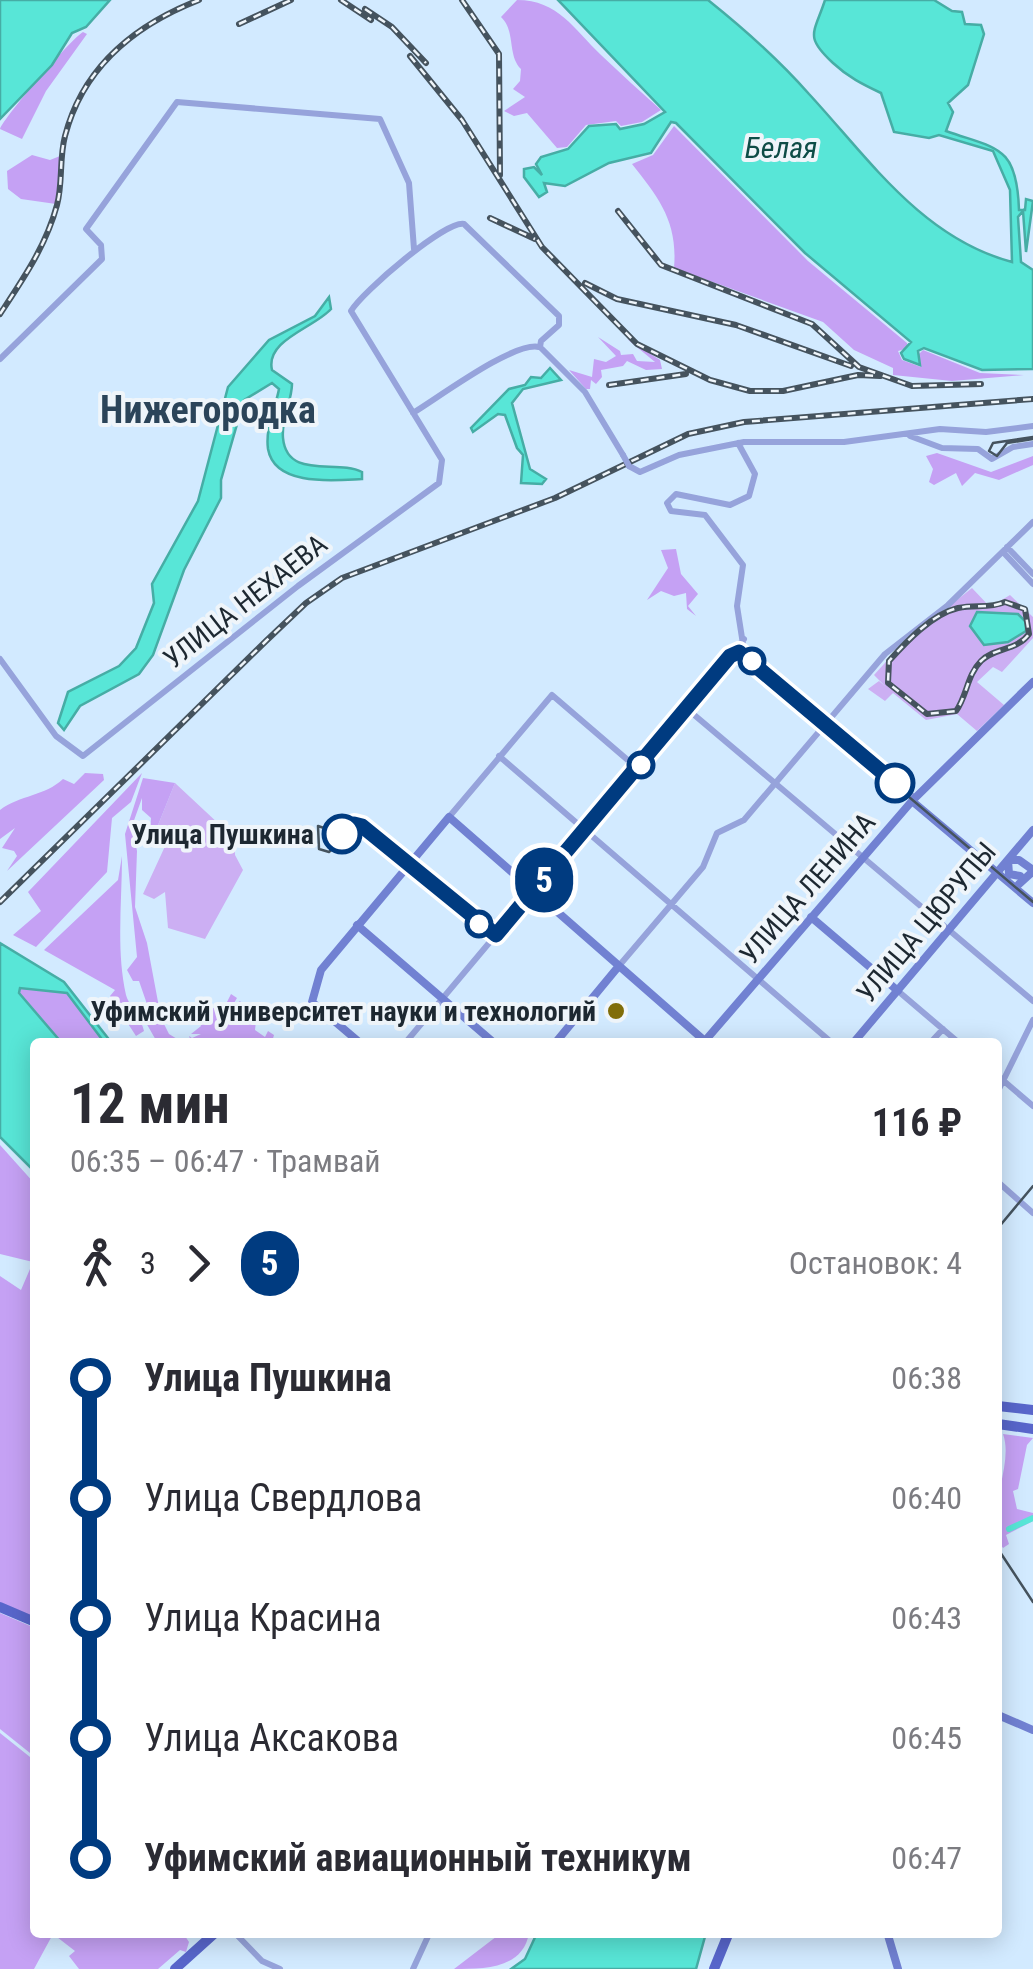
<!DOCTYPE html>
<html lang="ru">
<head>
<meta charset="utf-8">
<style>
	body { margin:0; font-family:"Roboto Condensed",sans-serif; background:#f7f7f7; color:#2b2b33; height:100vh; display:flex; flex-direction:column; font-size:38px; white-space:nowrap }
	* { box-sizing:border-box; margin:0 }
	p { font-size:32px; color:#7c7c81 }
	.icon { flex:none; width:55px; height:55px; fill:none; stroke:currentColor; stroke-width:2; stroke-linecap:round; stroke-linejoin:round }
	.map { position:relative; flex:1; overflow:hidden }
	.panel { position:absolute; left:30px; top:1038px; width:972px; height:900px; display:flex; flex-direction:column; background:#fff; border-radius:10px; box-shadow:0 5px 25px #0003 }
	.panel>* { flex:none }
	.badge { padding:0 20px; border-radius:32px; font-size:35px; line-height:65px }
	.map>.badge { position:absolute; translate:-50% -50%; box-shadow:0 0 0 5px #fff }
	.legs { display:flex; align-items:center; gap:15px; height:110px; padding:0 40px; font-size:32px }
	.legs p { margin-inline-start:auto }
	.summary { display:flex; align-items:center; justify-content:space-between; height:170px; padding:0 40px }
	h1 { font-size:55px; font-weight:700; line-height:75px }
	ul { padding:0 40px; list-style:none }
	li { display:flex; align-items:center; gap:35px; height:120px; font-size:38px }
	li i { display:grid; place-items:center; width:15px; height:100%; margin:0 12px; background:currentColor }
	li i::after { content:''; width:25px; height:25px; margin:-12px; border:8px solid; border-radius:50%; background:#fff }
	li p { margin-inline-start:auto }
	li:first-child i { background:linear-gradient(#0000 50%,currentColor 0) }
	li:last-child i { background:linear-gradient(currentColor 50%,#0000 0) }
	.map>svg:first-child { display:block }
</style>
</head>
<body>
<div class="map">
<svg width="1033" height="1969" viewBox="0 0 1033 1969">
	<rect width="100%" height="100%" fill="#d2eaff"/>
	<!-- green -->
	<path fill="#ccaff3" d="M 972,588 L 990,607 L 1010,595 L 1033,617 L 1033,638 L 1002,672 L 993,667 L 977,682 L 1004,705 L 977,731 L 957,714 L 926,720 L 893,693 L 885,701 L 868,689 L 879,681 L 886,687 L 874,675 L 903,643 Z
		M 175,783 L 235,839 L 235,855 L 243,870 L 205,939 L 168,928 L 165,892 L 154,899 L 143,894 L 167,842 L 154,835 Z"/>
	<!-- forest -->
	<path fill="#c5a1f4" d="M 517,0 C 558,0 574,29 601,55 C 621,74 641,92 661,110 L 642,122 L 621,126 L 616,121 L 586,125 L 567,147 L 557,148 L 527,113 L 514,116 L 504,111 L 525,97 L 513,89 L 520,81 L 521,69 C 507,55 516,31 501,17 Z
		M 83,32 L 87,34 L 46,91 L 22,139 L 0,129 C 5,116 72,38 83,32 Z
		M 674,126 L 808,261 L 907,343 L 908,348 L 898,351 L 902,360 L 921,367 L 919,354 L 923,350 L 980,373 L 1024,375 L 952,381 L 893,375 L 893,368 L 854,350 L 823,322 L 674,268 C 678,222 659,198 632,164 L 653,155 Z
		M 32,155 L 50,160 L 60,156 L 56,204 L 21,199 L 8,189 L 7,171 Z
		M 598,337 L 620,351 L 621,355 L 633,354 L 637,361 L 655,362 L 627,339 L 660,360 L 662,369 L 646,370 L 627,361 L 623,366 L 601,370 L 602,377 L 596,384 L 591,380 L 590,389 L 586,389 L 569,370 L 592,377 L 594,359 L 606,362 L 616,356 Z
		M 937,453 L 991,472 L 1033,456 L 1033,465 L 999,480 L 975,473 L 962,486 L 956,473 L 934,485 L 929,482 L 933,469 L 926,456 Z
		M 676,549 L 681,574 L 698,594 L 688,606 L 696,616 L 687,609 L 686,593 L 674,596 L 661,591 L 647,600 L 668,568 L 661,550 Z
		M 85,773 L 103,774 L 104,780 L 7,871 L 17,856 L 14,851 L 2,848 L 15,828 L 0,839 L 0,810 C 20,795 45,796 63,779 L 74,784 Z
		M 142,773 L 131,802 L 112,818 L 107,872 L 36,947 L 13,935 L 41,911 L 28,892 Z
		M 143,778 L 175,783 L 154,835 L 150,834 L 151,818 L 142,810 L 142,798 L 132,826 L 137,851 L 135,907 L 147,943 L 161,1018 L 169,1034 L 182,1042 L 157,1042 L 141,1014 L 148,1007 L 139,981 L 133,981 L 127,970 L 137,957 L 125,834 Z
		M 122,856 C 122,902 116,950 126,995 C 130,1008 141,1017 144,1031 L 136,1036 L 110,996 L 115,990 L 44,950 L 118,880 Z
		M 23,985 L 67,993 L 104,1042 L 61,1042 L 19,993 Z
		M 231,994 L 237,998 L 231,1008 L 240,1001 L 256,1021 L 255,1030 L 265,1037 L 268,1031 L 274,1035 L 272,1042 L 191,1042 L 189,1036 L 192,1038 L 201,1034 L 191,1034 L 201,1026 L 196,1011 L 205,1004 L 207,1008 L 224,1008 Z
		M 0,1145 L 35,1184 L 35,1619 L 0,1604 L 0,1276 L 21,1290 L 33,1262 L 0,1254 Z
		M 1003,1434 L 1033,1438 L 1027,1445 L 1018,1489 L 1013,1491 L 1017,1509 L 1033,1513 L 1033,1521 L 1006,1535 L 1009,1544 L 1003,1548 C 981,1518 1015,1467 1003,1434 Z
		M 0,1613 L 35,1628 L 35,1757 L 0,1729 Z
		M 0,1733 L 35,1761 L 35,1932 L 183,1933 L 189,1942 L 186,1952 L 180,1950 L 158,1969 L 79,1969 L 69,1956 L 75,1951 L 53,1934 L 34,1969 L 0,1969 Z
		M 501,1933 L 529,1933 C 523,1969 484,1969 454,1969 Z"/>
	<!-- water -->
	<path fill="#58e6d7" stroke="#46ada5" stroke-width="2.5" d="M 0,0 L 110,0 L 86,27 L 72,33 L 52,65 L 0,119 Z
		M 558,0 L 708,0 C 743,28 779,60 809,94 C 869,159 922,238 1012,262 L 1010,190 L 993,151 L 939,135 L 929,138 L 894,132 L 881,93 C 862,84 848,77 833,63 C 804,36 814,34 825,0 L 934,0 L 952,11 L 962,12 L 965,24 L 981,25 L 984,34 L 968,85 L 948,103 L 953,112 L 946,131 C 996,149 1017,144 1019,210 L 1025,210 L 1026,199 L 1033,201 L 1026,252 L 1023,211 L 1018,217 L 1021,262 L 1033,270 L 1033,369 L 982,370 L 924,348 L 918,351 L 920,365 L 904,359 L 901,353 L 911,342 L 805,253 L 676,123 L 671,122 L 651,153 L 609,163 L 565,186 L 544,183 L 547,192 L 539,197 L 524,177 L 524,169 L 534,167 L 542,175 L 536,164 L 541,157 L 568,149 L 589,126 L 616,124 L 620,129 L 644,124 L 665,112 Z
		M 329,297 L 331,309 C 314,328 265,340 272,370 L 292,384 C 292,401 281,418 283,438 C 287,480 337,459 362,472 L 362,479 C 338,480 275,488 268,449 C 265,428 276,406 279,389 L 272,383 L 244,400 L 221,480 L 221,498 L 184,570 L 153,655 L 139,674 L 80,706 L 64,730 L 58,723 L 68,692 L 119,666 L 136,648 L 154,603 L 152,584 L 198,501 L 228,387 L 269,340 L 315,316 Z
		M 550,368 L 561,380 L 523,389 L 512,403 L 530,469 L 546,479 L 542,484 L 521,483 L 523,455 L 517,448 L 505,415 L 498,414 L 473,432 L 471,428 L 509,389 L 525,385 L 531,377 L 541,378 Z
		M 977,612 L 1018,614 L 1026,622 L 1026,631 L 1008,642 L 984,645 L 970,626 Z
		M 0,943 L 64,982 L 111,1042 L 104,1042 L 67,993 L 20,988 L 19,993 L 61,1042 L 35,1042 L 35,1172 L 0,1137 Z
		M 537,1933 L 537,1932 L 706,1933 L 696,1969 L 511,1969 L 525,1959 Z"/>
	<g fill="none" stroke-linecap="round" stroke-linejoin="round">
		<!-- river -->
		<path stroke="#58e6d7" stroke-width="6" d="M 1009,1529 L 1033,1518"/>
		<!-- tertiary -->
		<path stroke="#96a3db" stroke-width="6" d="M 540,347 L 585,392 L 623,455
			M 0,359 L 102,259 L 101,245 L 86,229 L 177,102 L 380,119 L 409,183 L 414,249
			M 413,413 C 438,398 514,341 539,347
			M 910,436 L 942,448 L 978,449 L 992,459 L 1013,447 L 1033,444
			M 738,443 L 755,474 L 749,496 L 730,505 L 676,494 L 667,503 L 671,511 L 705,515 L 743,565 L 737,606 L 745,657
			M 629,466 L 640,472 L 679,455 L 744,442 L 844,442 L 940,429 L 986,432 L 1033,426
			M 1007,547 L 1033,574
			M 1003,552 L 1033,584
			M 746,652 L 915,798
			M 0,659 L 56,736 L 83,756 L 298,586 L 439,483 L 442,460 L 351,311 C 362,292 446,220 464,224 L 559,316 L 559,325 L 541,341 L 540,347
			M 686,708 L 1033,1001
			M 810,711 L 819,731
			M 842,742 L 893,785
			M 499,756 L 831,1042
			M 449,817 L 552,695 L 637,768
			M 367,828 L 496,934
			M 618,967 L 703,867 L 717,833 L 744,820 L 885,654 L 948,605 L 1033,522
			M 898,991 L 958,1042
			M 406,1042 L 744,639
			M 931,1042 L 943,1029
			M 998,1076 L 1033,1106
			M 998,1091 L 1033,1020
			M 998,1182 L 1033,1213
			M 234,1932 L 262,1961 L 280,1969
			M 413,1969 L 430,1932"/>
		<!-- secondary -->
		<path stroke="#7181d2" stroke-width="8" d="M 912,801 L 1033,903
			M 1020,876 L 1009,874 L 1008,860 L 1019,860 L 1033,870
			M 1019,884 L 1030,874
			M 811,917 L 898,991
			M 357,925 L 493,1042
			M 359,1042 L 312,1002 L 321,970 L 449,817 L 706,1042
			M 556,1042 L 618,967
			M 704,1042 L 912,801 L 1033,682
			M 854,1042 L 1033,830
			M 998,1715 L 1033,1730
			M 887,1932 L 898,1969"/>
		<!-- primary -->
		<path stroke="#5866cb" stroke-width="10" d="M 998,1406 L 1033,1410
			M 998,1424 L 1033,1429
			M 0,1607 L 35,1622
			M 175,1969 L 216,1932
			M 714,1969 L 729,1932"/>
		<!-- tram -->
		<path stroke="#45535e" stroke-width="2.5" d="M 1033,437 L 993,443 L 989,451 L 997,456 L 1007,443 L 1033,439
			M 342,834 L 318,826 L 319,849 L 329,852 L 360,825 L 496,936 L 731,657 L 739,653 L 1033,902
			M 998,1228 L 1033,1186
			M 998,1549 L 1033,1602"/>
		<!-- rail casing -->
		<g stroke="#45535e" stroke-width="6">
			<path id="rail" d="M 341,0 L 371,20
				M 462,0 L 499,54 L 500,175
				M 365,9 L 392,27 L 426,63
				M 239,24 L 291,0
				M 410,56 L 462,120 L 542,247 L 637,344 L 710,380 L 750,391 L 783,391 L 858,375 L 880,376
				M 618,211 L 661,265 L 812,324 L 859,367 L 912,386 L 981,384
				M 490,218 L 535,239
				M 585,283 L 617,299 L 736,325 L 851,366
				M 0,314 C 23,279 46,246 57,205 C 63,183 59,159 65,136 C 83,67 135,25 199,0
				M 609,385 L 686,374
				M 1005,602 L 1025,609 L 1029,634 C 1017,651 995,647 981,661 C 967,675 967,696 956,711 L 927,714 L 888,683 L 889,661 C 906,642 932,614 958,608 C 975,604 988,609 1005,602 Z
				M 0,902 L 266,641 L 306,603 L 342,578 L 555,498 L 688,434 L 744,422 L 1033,399"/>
		</g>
		<!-- rail -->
		<use href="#rail" stroke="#eff5fa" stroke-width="2.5" stroke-dasharray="8" stroke-linecap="butt"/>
		<!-- tertiary-bridge -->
		<path stroke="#96a3db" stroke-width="6" d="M 623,455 L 629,466"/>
	</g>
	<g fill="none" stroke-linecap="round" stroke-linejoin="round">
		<!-- line-1 casing -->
		<g stroke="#fff" stroke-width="22">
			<path id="line-1" d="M 342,834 L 354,824 L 362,826 L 496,935 L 730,656 L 739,652 L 895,783"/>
		</g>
		<!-- line-1 -->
		<use href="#line-1" stroke="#003b80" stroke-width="15"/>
	</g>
	<!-- markers -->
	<g fill="#fff" stroke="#003b80" stroke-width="5">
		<circle cx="752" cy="661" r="12"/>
		<circle cx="641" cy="765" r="12"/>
		<circle cx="895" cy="783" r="18"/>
		<circle cx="342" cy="834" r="18"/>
		<circle cx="479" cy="924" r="12"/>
	</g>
	<circle fill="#806d09" stroke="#eff5fa" stroke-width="4" cx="616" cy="1011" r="10"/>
	<g text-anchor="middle" stroke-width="8" stroke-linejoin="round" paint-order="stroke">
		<!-- street labels -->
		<g font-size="28" fill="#1d2831" stroke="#eff5fa">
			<text transform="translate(245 601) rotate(-38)" y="10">УЛИЦА НЕХАЕВА</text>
			<text transform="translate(807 888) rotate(-49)" y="10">УЛИЦА ЛЕНИНА</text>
			<text transform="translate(926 922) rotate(-50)" y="10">УЛИЦА ЦЮРУПЫ</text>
		</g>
		<!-- stop labels -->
		<g font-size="28" font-weight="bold" fill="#1d2831" stroke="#eff5fa" text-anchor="end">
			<text x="314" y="844">Улица Пушкина</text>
		</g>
		<!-- poi labels -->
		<g font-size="28" font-weight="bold" fill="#1d2831" stroke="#eff5fa" text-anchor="end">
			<text x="596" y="1021">Уфимский университет науки и технологий</text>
		</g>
		<!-- water labels -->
		<g font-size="30" font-style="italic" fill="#0e4d47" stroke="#eff5fa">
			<text x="781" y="158">Белая</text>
		</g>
		<!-- district labels -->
		<g font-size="38" font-weight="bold" fill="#2b4459" stroke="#eff5fa">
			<text x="208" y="423">Нижегородка</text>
		</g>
	</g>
</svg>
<b class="badge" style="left:544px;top:880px;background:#003b80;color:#fff">5</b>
<section class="panel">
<div class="summary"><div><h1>12 мин</h1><p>06:35 – 06:47 · Трамвай</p></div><b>116 ₽</b></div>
<div class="legs"><svg class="icon" aria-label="walk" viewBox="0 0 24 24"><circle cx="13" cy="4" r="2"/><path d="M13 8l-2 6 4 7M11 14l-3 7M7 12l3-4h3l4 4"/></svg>3<svg class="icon" aria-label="forward" viewBox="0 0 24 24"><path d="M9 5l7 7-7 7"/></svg><b class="badge" style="background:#003b80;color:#fff">5</b><p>Остановок: 4</p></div>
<ul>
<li><i style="color:#003b80"></i><b>Улица Пушкина</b><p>06:38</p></li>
<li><i style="color:#003b80"></i><span>Улица Свердлова</span><p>06:40</p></li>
<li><i style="color:#003b80"></i><span>Улица Красина</span><p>06:43</p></li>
<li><i style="color:#003b80"></i><span>Улица Аксакова</span><p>06:45</p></li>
<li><i style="color:#003b80"></i><b>Уфимский авиационный техникум</b><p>06:47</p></li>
</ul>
</section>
</div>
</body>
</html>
